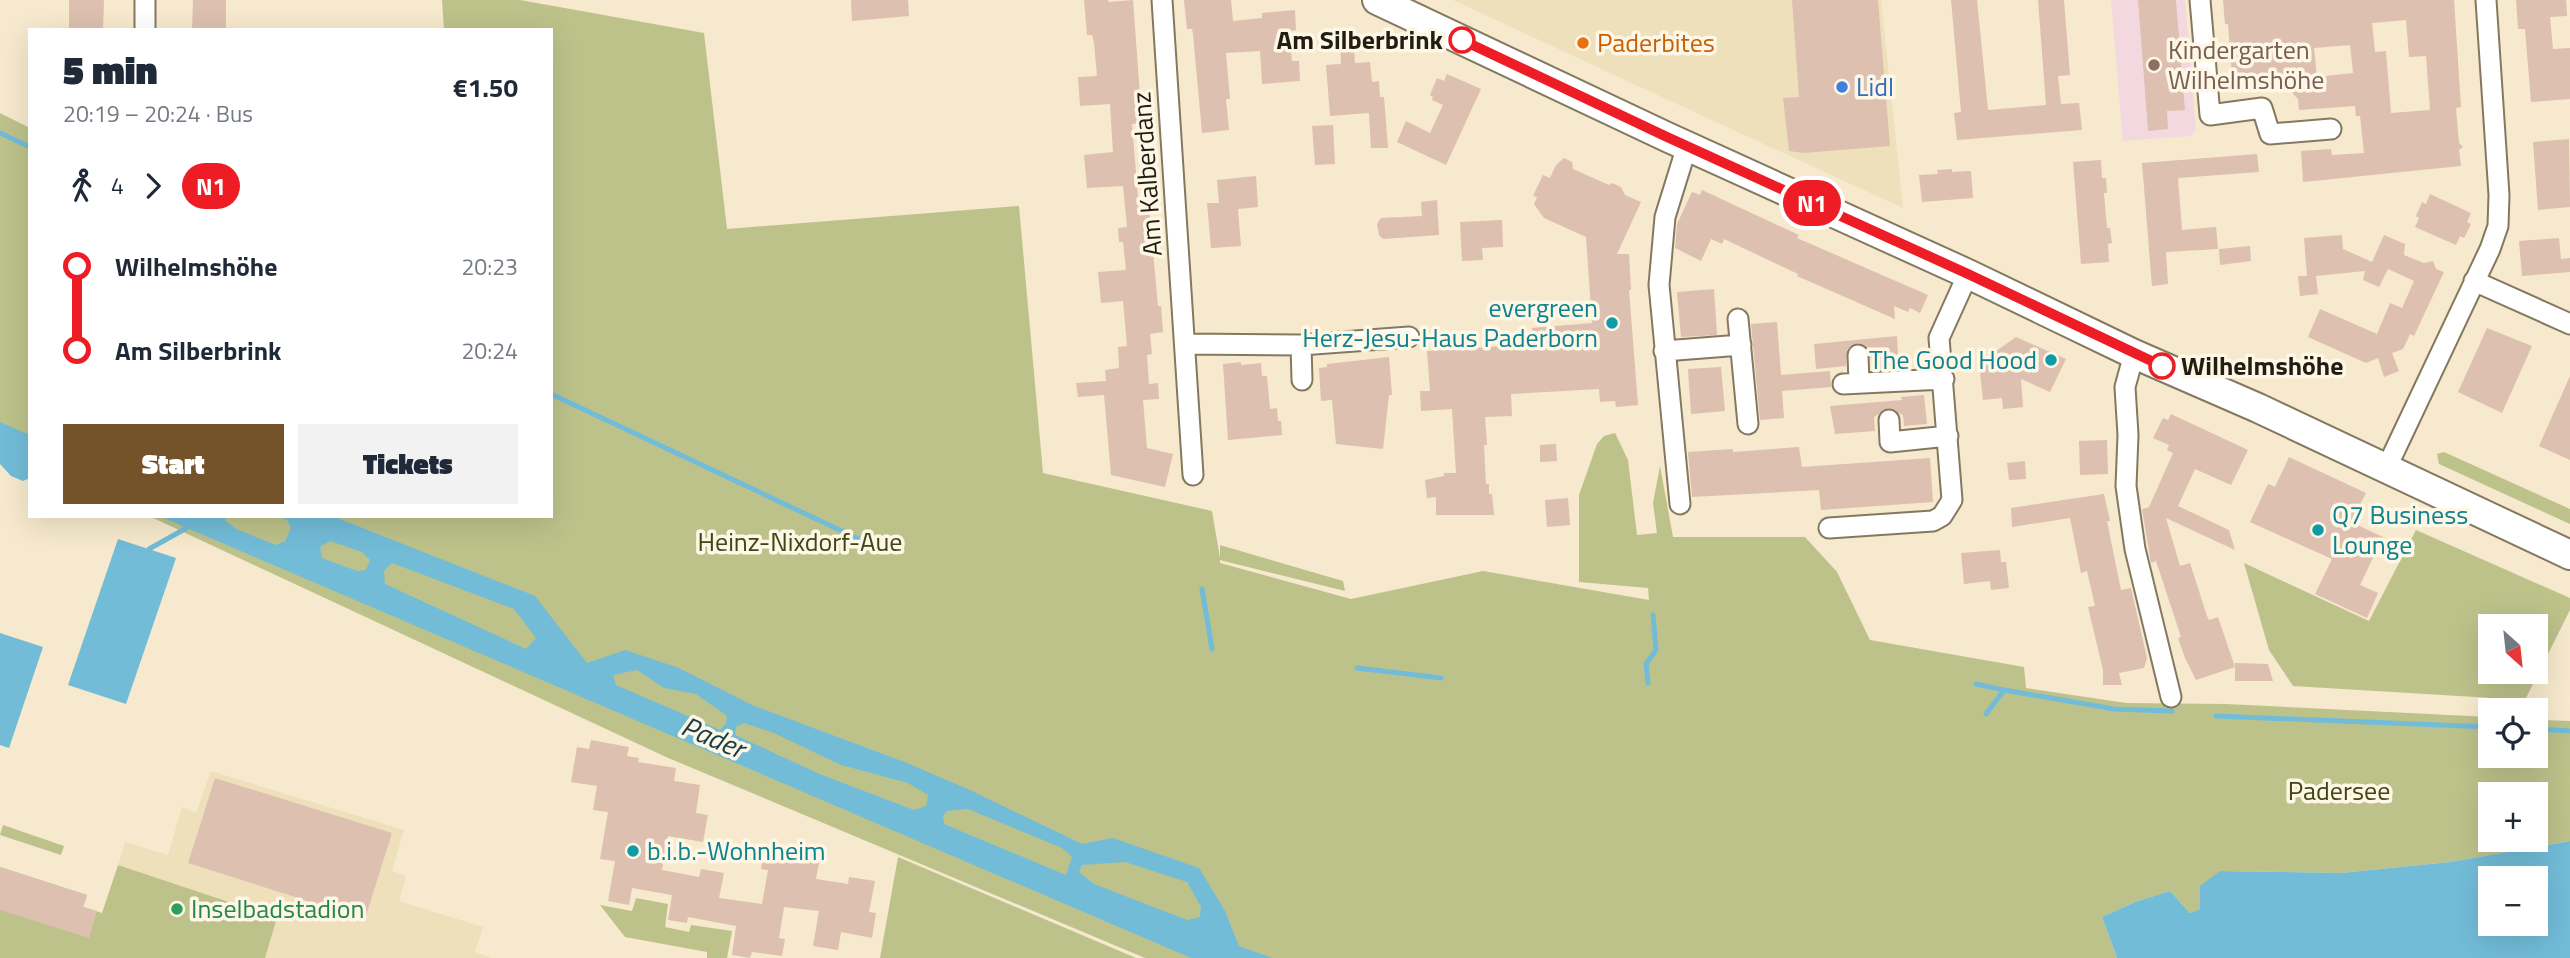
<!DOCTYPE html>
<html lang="en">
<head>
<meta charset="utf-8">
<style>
	body { margin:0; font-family:"Titillium Web",sans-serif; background:#f2f2f3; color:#1f2937; height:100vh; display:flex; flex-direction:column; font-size:26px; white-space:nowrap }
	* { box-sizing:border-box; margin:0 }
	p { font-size:23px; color:#747a83 }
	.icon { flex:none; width:38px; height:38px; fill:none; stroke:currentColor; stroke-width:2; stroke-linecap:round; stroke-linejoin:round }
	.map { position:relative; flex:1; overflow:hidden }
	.details { position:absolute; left:28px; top:28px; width:525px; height:490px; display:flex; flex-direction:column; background:#fff; border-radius:0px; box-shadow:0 7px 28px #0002 }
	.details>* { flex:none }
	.badge { padding:0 14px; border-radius:23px; font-size:24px; line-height:46px }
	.needle { width:46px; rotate:153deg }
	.controls { position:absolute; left:2478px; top:614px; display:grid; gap:14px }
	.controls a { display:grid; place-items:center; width:70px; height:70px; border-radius:0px; background:#fff; box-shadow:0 7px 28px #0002; font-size:35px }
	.map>.badge { position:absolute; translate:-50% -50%; box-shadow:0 0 0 4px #fff }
	.legs { display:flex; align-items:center; gap:10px; height:77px; padding:0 35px; font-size:23px }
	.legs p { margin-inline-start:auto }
	.headline { display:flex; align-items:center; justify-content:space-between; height:119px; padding:0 35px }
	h1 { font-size:38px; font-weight:800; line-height:52px }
	.action { display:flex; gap:14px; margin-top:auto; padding:14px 35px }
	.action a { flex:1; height:80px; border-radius:0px; background:#74522a; color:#fff; font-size:28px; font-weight:800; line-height:80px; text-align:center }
	.action a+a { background:#f2f2f3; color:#1f2937 }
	ul { padding:0 35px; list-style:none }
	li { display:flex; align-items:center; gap:24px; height:84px; font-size:26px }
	li i { display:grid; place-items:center; width:10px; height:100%; margin:0 9px; background:currentColor }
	li i::after { content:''; width:18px; height:18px; margin:-9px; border:5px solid; border-radius:50%; background:#fff }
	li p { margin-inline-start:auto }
	li:first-child i { background:linear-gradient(#0000 50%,currentColor 0) }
	li:last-child i { background:linear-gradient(currentColor 50%,#0000 0) }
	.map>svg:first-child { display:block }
</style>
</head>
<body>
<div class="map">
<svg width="2570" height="958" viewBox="0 0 2570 958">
	<rect width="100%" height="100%" fill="#f6e9cd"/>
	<!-- built -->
	<path fill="#efe0bc" d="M 1453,0 L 1881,0 L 1903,208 L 1640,87 Z
		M 211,771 L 404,830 L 392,871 L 406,876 L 399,901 L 483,927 L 475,952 L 492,958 L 265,958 L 277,918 L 118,865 L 125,842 L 168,855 L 182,807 L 196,813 Z"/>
	<!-- education -->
	<path fill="#f3d9df" d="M 2111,0 L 2185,0 L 2196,130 L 2190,136 L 2123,141 Z"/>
	<!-- green -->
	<path fill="#bdc28b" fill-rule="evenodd" d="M 442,0 L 520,0 L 704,33 L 727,229 L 1019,206 L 1043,473 L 1212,511 L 1220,558 L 1220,545 L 1343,581 L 1345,591 L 1220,560 L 1220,563 L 1351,599 L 1483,571 L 1649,600 L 1648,588 L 1579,582 L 1579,495 L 1597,444 L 1604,436 L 1615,433 L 1628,460 L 1637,535 L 1657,533 L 1653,503 L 1660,466 L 1673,537 L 1805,537 L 1837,572 L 1870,640 L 2024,667 L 2026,688 L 2126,703 L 2226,704 L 2490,717 L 2490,756 L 2536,756 L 2536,720 L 2570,721 L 2570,841 L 2450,862 L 2341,873 L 2220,871 L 2201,900 L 2200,909 L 2190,913 L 2170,891 L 2135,902 L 2102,917 L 2117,958 L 1145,958 L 666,757 L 149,516 L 551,516 L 551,30 L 444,30 ZM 2490,794 L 2536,794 L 2536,840 L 2490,840 Z
		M 0,113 L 30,128 L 30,464 L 0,452 Z
		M 2444,452 L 2570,509 L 2570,524 L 2439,464 L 2437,454 Z
		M 2416,530 L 2570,598 L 2570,610 L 2525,700 L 2293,686 L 2269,650 L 2244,563 L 2369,621 ZM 2490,626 L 2536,626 L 2536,672 L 2490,672 Z
		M 3,825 L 64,846 L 61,855 L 0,835 Z
		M 898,857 L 1136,958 L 880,958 Z
		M 118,865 L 277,918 L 265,958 L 0,958 L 0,867 L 87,895 L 83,907 L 102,913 Z
		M 636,898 L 668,904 L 665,927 L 689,932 L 691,925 L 732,931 L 727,958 L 707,958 L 707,952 L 625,937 L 600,905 L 632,911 Z"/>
	<!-- water -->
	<path fill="#72bcd8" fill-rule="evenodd" d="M 0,422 L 30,435 L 30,478 L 23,481 L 11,476 L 0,464 Z
		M 159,516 L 226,516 L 225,520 L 236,529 L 276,545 L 285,541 L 291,528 L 287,520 L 277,516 L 332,516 L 535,596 L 587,663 L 625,650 L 679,668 L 752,705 L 907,763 L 970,790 L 1082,844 L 1113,838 L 1199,868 L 1225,911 L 1239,946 L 1272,958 L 1191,958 ZM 330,541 L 362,552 L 370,560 L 366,570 L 357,571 L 322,558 L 320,547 ZM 392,563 L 514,609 L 536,638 L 526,649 L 385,584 L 384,571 ZM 637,670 L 664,688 L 696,694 L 727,716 L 726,723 L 720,730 L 616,685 L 613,675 ZM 744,723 L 774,733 L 841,765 L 908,783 L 928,795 L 926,806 L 914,810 L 822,775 L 735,735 L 736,727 ZM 968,809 L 1062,848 L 1072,857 L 1066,875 L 944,824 L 943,816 L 947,811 ZM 1125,862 L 1187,882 L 1201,907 L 1200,917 L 1187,920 L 1094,884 L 1079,872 L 1082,865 Z
		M 118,539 L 176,558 L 126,704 L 68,685 Z
		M 0,633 L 43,647 L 9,748 L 0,745 Z
		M 2570,841 L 2570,958 L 2117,958 L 2102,917 L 2135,902 L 2170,891 L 2190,913 L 2200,909 L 2200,886 L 2220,871 L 2341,873 L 2450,862 ZM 2536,878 L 2536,924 L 2490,924 L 2490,878 Z"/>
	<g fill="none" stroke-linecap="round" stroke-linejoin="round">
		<!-- stream -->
		<path stroke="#72bcd8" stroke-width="5" d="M 0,133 L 30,147
			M 551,394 L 880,549
			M 149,549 L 192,525
			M 1202,589 L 1212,649
			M 1357,668 L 1441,678
			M 1648,683 L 1646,664 L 1656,650 L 1653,615
			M 1976,684 L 2004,690
			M 1986,714 L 2004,690 L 2114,709 L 2172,711
			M 2216,716 L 2490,727
			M 2536,729 L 2570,731"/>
	</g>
	<!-- building -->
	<path fill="#ddc0af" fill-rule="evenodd" d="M 69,0 L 104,0 L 103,30 L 69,30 Z
		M 193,0 L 226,0 L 226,30 L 192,30 Z
		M 851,0 L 908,0 L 909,16 L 852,21 Z
		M 1084,0 L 1108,0 L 1109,2 L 1133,0 L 1142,123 L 1132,124 L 1139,209 L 1149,208 L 1158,306 L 1161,306 L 1163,332 L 1150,334 L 1152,354 L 1147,355 L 1149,384 L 1158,383 L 1159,399 L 1143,400 L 1147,448 L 1173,454 L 1165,487 L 1111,475 L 1104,395 L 1078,397 L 1076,383 L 1106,381 L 1105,370 L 1119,368 L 1118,347 L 1127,346 L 1123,301 L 1101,303 L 1098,272 L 1126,270 L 1123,242 L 1119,242 L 1118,228 L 1127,227 L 1123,186 L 1087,188 L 1084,155 L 1113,152 L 1110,104 L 1080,106 L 1078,77 L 1097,76 L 1094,43 L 1092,35 L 1087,35 Z
		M 1184,0 L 1231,0 L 1233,21 L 1262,18 L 1262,13 L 1295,10 L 1296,30 L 1289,31 L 1292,61 L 1299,61 L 1300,81 L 1262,84 L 1260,51 L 1226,53 L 1230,99 L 1226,99 L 1229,130 L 1202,133 L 1193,34 L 1192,29 L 1187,29 Z
		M 1792,0 L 1878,0 L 1890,146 L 1804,153 L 1789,151 L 1783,98 L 1799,97 Z
		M 1951,0 L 1977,0 L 1988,110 L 2046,105 L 2038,0 L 2064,0 L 2070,75 L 2058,76 L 2061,104 L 2079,103 L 2082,130 L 1957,140 L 1954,113 L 1961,112 Z
		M 2138,0 L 2176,0 L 2185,110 L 2167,111 L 2168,129 L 2148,131 Z
		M 2223,0 L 2454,0 L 2461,107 L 2456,108 L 2459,143 L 2463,147 L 2459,150 L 2461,166 L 2303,182 L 2301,151 L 2331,149 L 2332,155 L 2364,153 L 2360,116 L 2356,116 L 2355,106 L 2299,110 L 2298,99 L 2293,94 L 2293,84 L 2251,87 L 2250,76 L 2232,77 L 2228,24 L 2225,24 ZM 2406,20 L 2409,57 L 2426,56 L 2430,110 L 2391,113 L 2386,51 L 2375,52 L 2372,23 ZM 2350,45 L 2353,73 L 2317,77 L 2314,48 Z
		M 2516,0 L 2566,0 L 2567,16 L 2550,17 L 2553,49 L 2570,48 L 2570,99 L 2531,102 L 2525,29 L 2518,29 Z
		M 1353,33 L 1355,63 L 1370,62 L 1372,82 L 1379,81 L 1380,97 L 1384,97 L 1388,148 L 1371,148 L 1369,113 L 1330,116 L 1326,65 L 1341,64 L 1340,34 Z
		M 1447,74 L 1481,89 L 1446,165 L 1397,142 L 1406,121 L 1430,133 L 1443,105 L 1432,100 L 1433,97 L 1430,95 L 1437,78 L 1444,81 Z
		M 1333,125 L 1335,164 L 1315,165 L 1312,126 Z
		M 2569,139 L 2570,207 L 2538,210 L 2533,142 Z
		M 2257,154 L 2259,172 L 2178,178 L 2182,230 L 2216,227 L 2218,249 L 2166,252 L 2168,284 L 2152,286 L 2142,163 Z
		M 1564,158 L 1572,162 L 1573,169 L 1609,185 L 1612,183 L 1621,187 L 1625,195 L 1641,202 L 1617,254 L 1629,254 L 1631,290 L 1629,290 L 1638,405 L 1616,407 L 1615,401 L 1600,402 L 1599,389 L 1511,394 L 1512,416 L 1485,417 L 1487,445 L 1484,445 L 1486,484 L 1489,484 L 1489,494 L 1492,494 L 1494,515 L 1436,515 L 1436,497 L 1427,498 L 1425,480 L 1444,476 L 1444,473 L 1456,473 L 1452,409 L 1421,411 L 1420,391 L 1430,391 L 1427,351 L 1533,344 L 1532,328 L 1592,323 L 1586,237 L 1544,218 L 1534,204 L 1537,197 L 1533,196 L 1543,175 L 1550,178 L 1556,165 Z
		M 2101,160 L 2102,178 L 2106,178 L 2107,193 L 2104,193 L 2107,228 L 2110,228 L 2112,243 L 2108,244 L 2109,262 L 2081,264 L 2073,162 Z
		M 1952,169 L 1952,172 L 1971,171 L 1973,198 L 1922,202 L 1919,175 L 1938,174 L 1937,170 Z
		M 1256,176 L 1258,207 L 1238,209 L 1241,246 L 1211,248 L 1207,203 L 1219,203 L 1217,180 Z
		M 1702,190 L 1799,235 L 1797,238 L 1928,295 L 1920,313 L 1910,308 L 1908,312 L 1894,306 L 1895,319 L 1797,276 L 1798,274 L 1724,239 L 1722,244 L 1711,239 L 1701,261 L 1675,248 L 1677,224 L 1692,192 L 1700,195 Z
		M 2430,194 L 2471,213 L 2467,222 L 2471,224 L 2464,238 L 2460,236 L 2456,245 L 2415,227 L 2419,218 L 2416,216 L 2422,202 L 2426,204 Z
		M 1437,200 L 1439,235 L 1383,239 L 1379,235 L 1377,224 L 1381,218 L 1422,216 L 1421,202 Z
		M 1502,220 L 1503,247 L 1482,248 L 1483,260 L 1462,261 L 1460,222 Z
		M 2342,235 L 2343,249 L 2372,262 L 2384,235 L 2405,244 L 2404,255 L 2424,263 L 2433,261 L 2436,269 L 2444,272 L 2414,336 L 2410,334 L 2403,349 L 2392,353 L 2399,371 L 2384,377 L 2378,358 L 2366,363 L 2308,337 L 2320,309 L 2377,334 L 2390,303 L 2402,308 L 2414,281 L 2388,269 L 2379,287 L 2363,280 L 2365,271 L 2316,276 L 2318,294 L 2300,296 L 2298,276 L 2307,276 L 2304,238 Z
		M 2559,238 L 2561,259 L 2570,258 L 2570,272 L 2522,276 L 2519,241 Z
		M 2250,246 L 2251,261 L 2220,265 L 2219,249 Z
		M 1714,289 L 1717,335 L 1681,337 L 1677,292 Z
		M 1777,322 L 1781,375 L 1830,371 L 1831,387 L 1782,391 L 1784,418 L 1760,420 L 1751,324 Z
		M 2487,328 L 2532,346 L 2502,413 L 2458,392 Z
		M 1897,336 L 1899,369 L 1873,370 L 1869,349 L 1858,343 L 1851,345 L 1847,350 L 1846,366 L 1816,369 L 1814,344 Z
		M 2016,337 L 2066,359 L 2050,392 L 2021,379 L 2023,407 L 2003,409 L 2002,398 L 1983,400 L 1979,363 Z
		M 1389,357 L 1392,395 L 1389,395 L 1383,449 L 1336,444 L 1332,400 L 1321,401 L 1319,368 L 1327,367 L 1327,364 Z
		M 1241,362 L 1241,365 L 1261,363 L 1262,376 L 1267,376 L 1270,409 L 1277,408 L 1278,421 L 1281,421 L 1282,435 L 1228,440 L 1223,364 Z
		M 1721,367 L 1725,411 L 1691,414 L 1688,369 Z
		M 2570,376 L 2570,460 L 2539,446 Z
		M 1924,395 L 1927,424 L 1904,426 L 1903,415 L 1888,408 L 1874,417 L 1875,431 L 1835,434 L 1830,406 L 1902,400 L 1901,397 Z
		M 2171,414 L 2248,450 L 2231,485 L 2195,469 L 2178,506 L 2229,530 L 2235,550 L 2166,518 L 2180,566 L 2190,563 L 2207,616 L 2209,620 L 2218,617 L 2235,667 L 2196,680 L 2185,658 L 2178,638 L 2181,637 L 2156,561 L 2151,563 L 2142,509 L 2149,507 L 2173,453 L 2167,450 L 2169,445 L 2153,438 L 2163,418 L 2168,420 Z
		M 2107,440 L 2108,474 L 2080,475 L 2079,441 Z
		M 1556,444 L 1557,461 L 1540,462 L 1540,445 Z
		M 1799,447 L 1802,467 L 1930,458 L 1933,502 L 1821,510 L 1819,490 L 1692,497 L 1688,452 L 1733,449 L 1733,452 Z
		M 2289,457 L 2366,493 L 2351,522 L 2383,537 L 2360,585 L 2378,593 L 2367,618 L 2315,594 L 2332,559 L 2250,522 L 2268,484 L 2275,487 Z
		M 2025,461 L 2026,479 L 2009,480 L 2007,463 Z
		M 2104,494 L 2110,521 L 2107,521 L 2121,590 L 2131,588 L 2147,658 L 2144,668 L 2119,673 L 2122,685 L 2103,685 L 2103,670 L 2088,607 L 2095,606 L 2087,571 L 2081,573 L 2070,518 L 2012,527 L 2011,508 Z
		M 1568,498 L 1570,525 L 1547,527 L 1545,500 Z
		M 2000,550 L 2001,562 L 2006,562 L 2009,588 L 1991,590 L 1990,581 L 1964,584 L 1961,553 Z
		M 2235,663 L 2268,664 L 2273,681 L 2235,681 Z
		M 591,740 L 629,747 L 627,756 L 639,758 L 638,762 L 676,768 L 674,781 L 700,785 L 696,813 L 708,815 L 703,842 L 668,836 L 662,870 L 699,877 L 701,869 L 724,873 L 719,898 L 762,904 L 768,870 L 761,869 L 764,849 L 794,854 L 795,848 L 821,853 L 816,879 L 848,884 L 849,877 L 875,881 L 869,912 L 876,913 L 872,938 L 841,932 L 838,950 L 813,946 L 819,911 L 784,907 L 779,938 L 785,939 L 782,956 L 752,952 L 750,958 L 732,955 L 736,926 L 688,917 L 687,923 L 668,920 L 672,895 L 632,888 L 629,905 L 608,901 L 615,861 L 600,859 L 608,812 L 593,810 L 597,786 L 571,782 L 577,747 L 589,749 Z
		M 215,778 L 392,833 L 365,919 L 188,863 Z
		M 0,867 L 87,895 L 83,907 L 97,911 L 89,938 L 0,910 Z"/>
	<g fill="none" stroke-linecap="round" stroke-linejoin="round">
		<!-- street casing -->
		<g stroke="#84795f" stroke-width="23">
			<path id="street" d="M 1162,0 L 1193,475
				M 2200,0 L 2210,115 L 2262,108 L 2270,134 L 2331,129
				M 145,30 L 145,0
				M 2474,281 L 2570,324
				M 1738,319 L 1748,424
				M 1185,344 L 1301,345 L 1409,337
				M 1301,345 L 1302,380
				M 1664,351 L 1741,345
				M 2134,354 L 2125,387 L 2128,435 L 2126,486 L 2135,549 L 2171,697
				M 1858,355 L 1859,383
				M 1843,384 L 1944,379
				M 1889,420 L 1890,442 L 1948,436
				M 2386,469 L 2490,249 L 2498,226 L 2499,195 L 2486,0
				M 1680,504 L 1659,285 L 1665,217 L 1687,146
				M 1829,528 L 1933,521 L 1942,516 L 1952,500 L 1939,338 L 1968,274"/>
		</g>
		<!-- secondary casing -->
		<g stroke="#84795f" stroke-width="32">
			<path id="secondary" d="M 1377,0 L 1667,137 L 1968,274 L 2134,354 L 2258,408 L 2570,555"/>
		</g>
		<!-- street -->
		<use href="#street" stroke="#fff" stroke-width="19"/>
		<!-- secondary -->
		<use href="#secondary" stroke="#fff" stroke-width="28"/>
	</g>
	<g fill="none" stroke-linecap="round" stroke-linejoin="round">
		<!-- line-1 casing -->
		<g stroke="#fff" stroke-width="16">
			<path id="line-1" d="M 1462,40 L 1667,137 L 1968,274 L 2162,366"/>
		</g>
		<!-- line-1 -->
		<use href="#line-1" stroke="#ee1c25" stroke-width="10"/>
	</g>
	<!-- markers -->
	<g fill="#fff" stroke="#ee1c25" stroke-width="3.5">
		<circle cx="1462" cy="40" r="12"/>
		<circle cx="2162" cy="366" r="12"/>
	</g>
	<circle fill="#e8710a" stroke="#fef7e6" stroke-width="2.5" cx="1583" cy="43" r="7"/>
	<circle fill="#8d6e63" stroke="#fef7e6" stroke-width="2.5" cx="2154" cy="65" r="7"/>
	<circle fill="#3f7fe0" stroke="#fef7e6" stroke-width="2.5" cx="1842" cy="87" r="7"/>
	<g fill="#0f9aa8" stroke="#fef7e6" stroke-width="2.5">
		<circle cx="1612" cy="323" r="7"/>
		<circle cx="2051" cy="360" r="7"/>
		<circle cx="2318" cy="530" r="7"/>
		<circle cx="633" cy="851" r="7"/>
	</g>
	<circle fill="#2e9e5b" stroke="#fef7e6" stroke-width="2.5" cx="177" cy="909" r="7"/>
	<g text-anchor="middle" stroke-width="7" stroke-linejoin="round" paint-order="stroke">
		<!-- stop labels -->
		<g font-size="26" font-weight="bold" fill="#211d12" stroke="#fef7e6" text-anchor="end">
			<text x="1443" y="49">Am Silberbrink</text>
			<text x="2181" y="375" text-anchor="start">Wilhelmshöhe</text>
		</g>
		<!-- food labels -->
		<g font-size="26" fill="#c56008" stroke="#fef7e6" text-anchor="start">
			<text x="1597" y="52">Paderbites</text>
		</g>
		<!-- education labels -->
		<g font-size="26" fill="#785e54" stroke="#fef7e6" text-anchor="start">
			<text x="2168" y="59">Kindergarten<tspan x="2168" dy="30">Wilhelmshöhe</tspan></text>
		</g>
		<!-- shop labels -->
		<g font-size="26" fill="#366cbe" stroke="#fef7e6" text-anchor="start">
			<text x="1856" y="96">Lidl</text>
		</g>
		<!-- street labels -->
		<g font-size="26" fill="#211d12" stroke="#fef7e6">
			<text transform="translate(1147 174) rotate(-94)" y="9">Am Kalberdanz</text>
		</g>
		<!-- culture labels -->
		<g font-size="26" fill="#0d838f" stroke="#fef7e6" text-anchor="end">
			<text x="1598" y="317">evergreen<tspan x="1598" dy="30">Herz-Jesu-Haus Paderborn</tspan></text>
			<text x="2037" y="369">The Good Hood</text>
			<text x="2332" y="524" text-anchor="start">Q7 Business<tspan x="2332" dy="30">Lounge</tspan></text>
			<text x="647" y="860" text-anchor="start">b.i.b.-Wohnheim</text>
		</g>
		<!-- park labels -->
		<g font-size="26" fill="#414515" stroke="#fef7e6">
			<text x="800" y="551">Heinz-Nixdorf-Aue</text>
			<text x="2339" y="800">Padersee</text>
		</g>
		<!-- leisure labels -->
		<g font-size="26" fill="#27864d" stroke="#fef7e6" text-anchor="start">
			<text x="191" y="918">Inselbadstadion</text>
		</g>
		<!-- water labels -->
		<g font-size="28" font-style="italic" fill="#183b47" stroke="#fef7e6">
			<text transform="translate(713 737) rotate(23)" y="10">Pader</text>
		</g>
	</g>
</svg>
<div class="controls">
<a><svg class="needle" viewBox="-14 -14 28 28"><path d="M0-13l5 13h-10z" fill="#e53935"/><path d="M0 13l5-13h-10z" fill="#747a83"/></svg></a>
<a><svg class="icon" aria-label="locate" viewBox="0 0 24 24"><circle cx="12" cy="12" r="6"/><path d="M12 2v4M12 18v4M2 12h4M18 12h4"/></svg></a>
<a>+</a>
<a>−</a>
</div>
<b class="badge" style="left:1812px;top:203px;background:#ee1c25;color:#fff">N1</b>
<section class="details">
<div class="headline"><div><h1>5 min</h1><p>20:19 – 20:24 · Bus</p></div><b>€1.50</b></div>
<div class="legs"><svg class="icon" aria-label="walk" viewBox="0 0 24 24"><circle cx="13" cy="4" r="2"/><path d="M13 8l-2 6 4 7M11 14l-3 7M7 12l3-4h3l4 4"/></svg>4<svg class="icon" aria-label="forward" viewBox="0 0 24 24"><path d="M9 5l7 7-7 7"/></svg><b class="badge" style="background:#ee1c25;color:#fff">N1</b></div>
<ul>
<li><i style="color:#ee1c25"></i><b>Wilhelmshöhe</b><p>20:23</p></li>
<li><i style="color:#ee1c25"></i><b>Am Silberbrink</b><p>20:24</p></li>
</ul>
<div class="action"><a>Start</a><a>Tickets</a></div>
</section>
</div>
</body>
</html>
